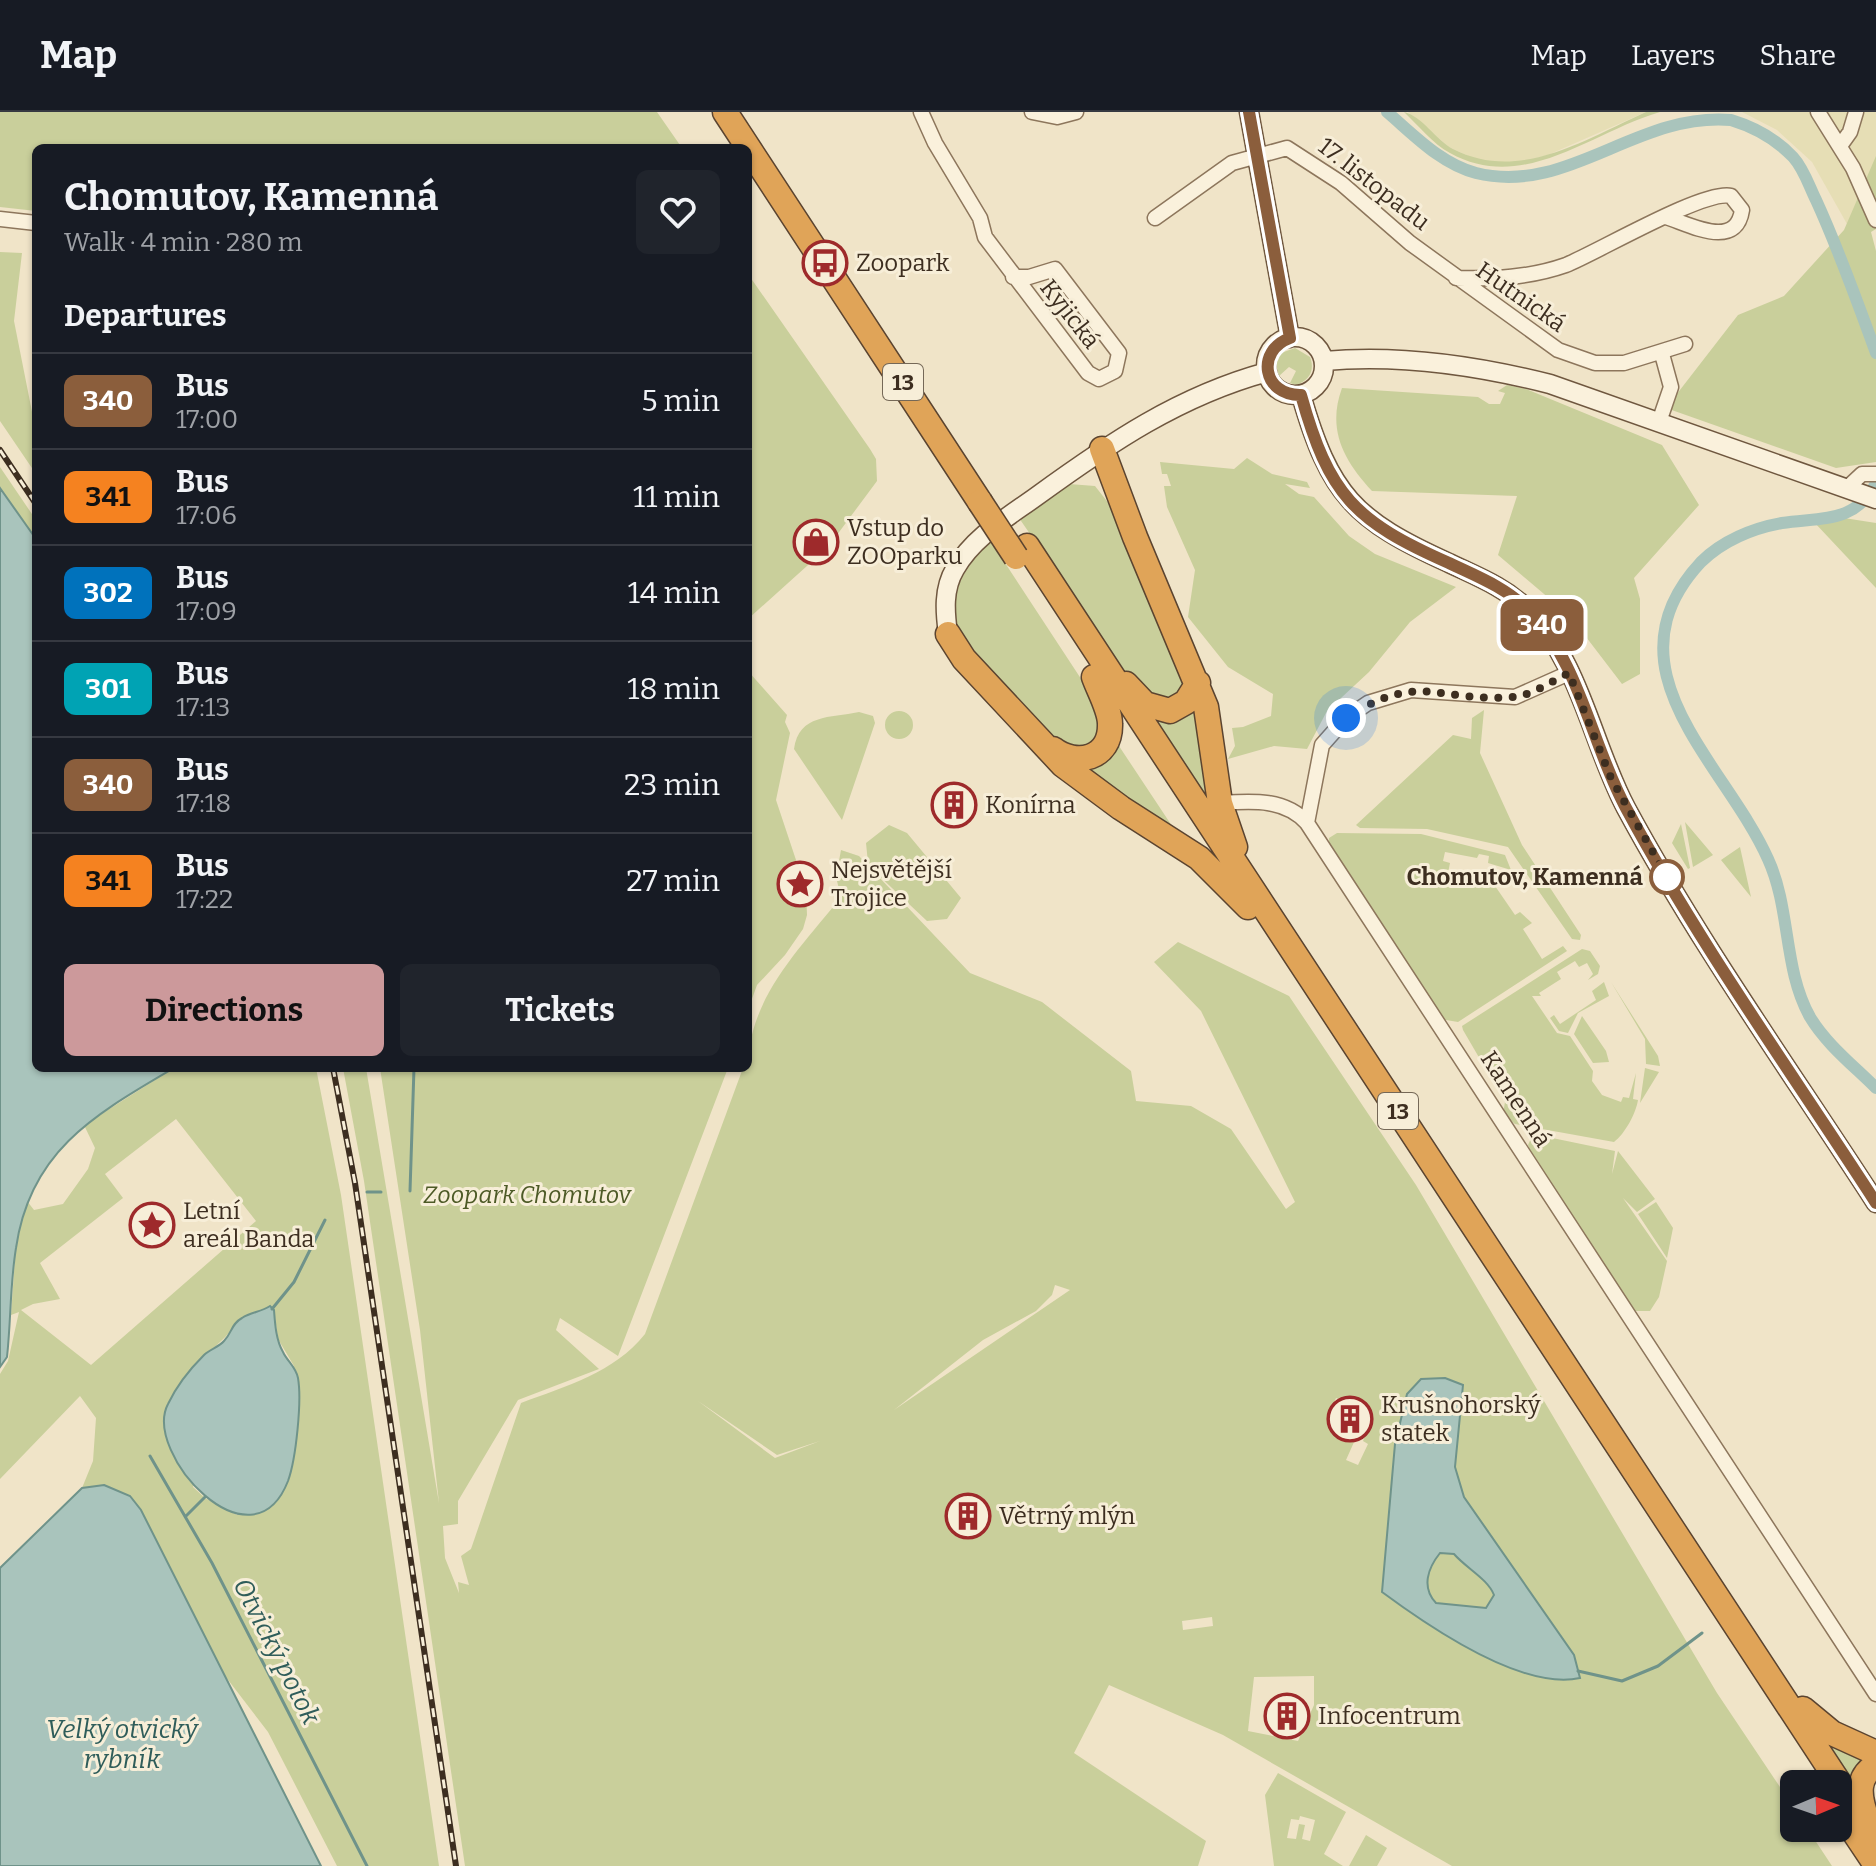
<!DOCTYPE html>
<html lang="en">
<head>
<meta charset="utf-8">
<style>
	body { margin:0; font-family:Bitter,serif; background:#20242c; color:#f1f3f6; height:100vh; display:flex; flex-direction:column; font-size:30px; white-space:nowrap }
	* { box-sizing:border-box; margin:0 }
	p { font-size:26px; color:#9ea1a6 }
	.icon { flex:none; width:44px; height:44px; fill:none; stroke:currentColor; stroke-width:2; stroke-linecap:round; stroke-linejoin:round }
	.map { position:relative; flex:1; overflow:hidden }
	.details { position:absolute; left:32px; top:32px; width:720px; height:928px; display:flex; flex-direction:column; background:#171b24; border-radius:12px; box-shadow:0 2px 6px #0004 }
	.details>* { flex:none }
	.badge { padding:0 16px; border-radius:12px; font-size:28px; line-height:52px }
	.needle { width:52px; rotate:88deg }
	.tools { position:absolute; left:1780px; top:1658px; display:grid; gap:16px }
	.tools a { display:grid; place-items:center; width:72px; height:72px; border-radius:12px; background:#171b24; box-shadow:0 2px 6px #0004; font-size:40px }
	.you { position:absolute; width:40px; height:40px; margin:-20px; border:6px solid #fff; border-radius:50%; background:#1a73e8; box-shadow:0 0 0 12px #1a73e833 }
	.map>.badge { position:absolute; translate:-50% -50%; box-shadow:0 0 0 4px #fff }
	h2 { padding:0 32px; font-size:30px; line-height:72px }
	.round { display:grid; place-items:center; flex:none; width:84px; height:84px; border-radius:12px; background:#20242c }
	.headline { display:flex; align-items:center; justify-content:space-between; height:136px; padding:0 32px }
	h1 { font-size:38px; font-weight:700; line-height:60px }
	.button { display:flex; gap:16px; margin-top:auto; padding:16px 32px }
	.button a { flex:1; height:92px; border-radius:12px; background:#cc999b; color:#111; font-size:32px; font-weight:700; line-height:92px; text-align:center }
	.button a+a { background:#20242c; color:#f1f3f6 }
	ul { padding:0; list-style:none }
	li { display:flex; align-items:center; gap:24px; height:96px; padding:0 32px; border-top:2px solid #363941 }
	li div { flex:1 }
	li b { display:block; font-size:30px }
	li em { font-style:normal }
	li .badge { min-width:88px; font-weight:700; text-align:center }
	header { display:flex; align-items:center; gap:48px; box-sizing:border-box; height:112px; padding:0 40px; background:#171b24; border-bottom:2px solid #363941 }
	header strong { font-size:38px }
	nav { display:flex; gap:44px; margin-inline-start:auto; font-size:28px }
	.map>svg:first-child { display:block }
</style>
</head>
<body>
<header>
<strong>Map</strong>
<nav><a>Map</a><a>Layers</a><a>Share</a></nav>
</header>
<div class="map">
<svg width="1876" height="1754" viewBox="0 0 1876 1754">
	<rect width="100%" height="100%" fill="#f0e4c8"/>
	<!-- farmland -->
	<path fill="#e6deb5" d="M 1408,0 L 1646,0 L 1548,43 L 1514,52 L 1479,49 L 1449,35 Z
		M 1742,0 L 1876,0 L 1876,84 L 1847,112 L 1812,50 L 1777,18 Z"/>
	<!-- green -->
	<path fill="#c9cf9b" fill-rule="evenodd" d="M 0,0 L 657,0 L 682,36 L 36,36 L 36,99 L 0,95 Z
		M 1404,0 C 1422,4 1436,28 1453,37 C 1519,71 1584,28 1646,0 L 1660,0 C 1591,20 1524,82 1450,41 C 1433,32 1418,13 1404,0 Z
		M 1876,44 L 1876,117 L 1871,120 L 1876,139 L 1876,350 L 1836,356 L 1666,296 L 1738,203 L 1784,184 L 1844,118 Z
		M 0,140 L 22,141 L 14,209 L 36,320 L 36,362 L 0,309 Z
		M 748,162 L 870,337 L 876,347 L 877,369 L 828,435 L 748,507 Z
		M 1295,236 L 1310,245 C 1315,258 1310,268 1296,273 L 1290,271 L 1296,259 L 1289,255 L 1279,264 L 1276,252 L 1281,241 Z
		M 1507,273 L 1526,277 L 1662,333 L 1699,393 L 1634,466 L 1640,487 L 1640,562 L 1622,572 L 1570,504 L 1498,443 L 1517,384 L 1372,379 C 1343,348 1327,317 1342,276 L 1478,285 L 1489,292 L 1500,292 L 1505,281 L 1498,279 Z
		M 1247,346 L 1272,362 L 1307,370 L 1310,376 L 1285,372 L 1299,382 L 1314,385 L 1349,424 L 1375,442 L 1456,475 L 1410,510 L 1369,560 L 1327,599 L 1307,637 L 1274,634 L 1228,647 L 1235,634 L 1232,616 L 1243,615 L 1271,604 L 1273,582 L 1228,555 L 1188,505 L 1195,458 L 1167,395 L 1164,374 L 1171,374 L 1167,362 L 1162,362 L 1160,350 L 1234,357 Z
		M 0,355 L 36,408 L 36,427 L 0,376 Z
		M 1069,372 L 1095,374 L 1121,407 L 1188,566 L 1185,578 L 1169,590 L 1134,573 L 1019,406 Z
		M 1844,406 L 1876,411 L 1876,476 L 1814,410 Z
		M 990,428 L 1091,582 L 1102,608 L 1099,631 L 1069,642 C 1041,614 961,546 954,511 C 948,478 970,451 990,428 Z
		M 748,559 L 787,603 L 785,610 L 790,621 L 776,688 L 806,778 L 807,803 L 803,817 L 785,843 L 757,873 L 748,898 Z
		M 1193,592 L 1210,694 L 1155,610 Z
		M 1484,598 L 1480,641 L 1522,733 L 1581,823 L 1580,828 L 1572,827 L 1508,735 L 1427,717 L 1360,716 L 1356,713 L 1453,623 L 1471,627 L 1472,606 Z
		M885 613a14 14 0 1 1 28 0a14 14 0 1 1-28 0Z
		M 859,600 L 873,604 L 875,611 L 842,708 L 794,637 C 799,602 830,606 859,600 Z
		M 1115,628 L 1176,720 L 1088,659 L 1112,645 Z
		M 1685,710 L 1713,743 L 1693,755 Z
		M 1681,712 L 1690,756 L 1688,757 L 1672,731 Z
		M 889,713 L 907,721 L 961,786 L 947,807 L 927,809 L 875,760 L 868,751 L 866,731 Z
		M 1337,721 L 1421,722 L 1505,743 L 1511,758 L 1488,751 L 1489,744 L 1479,742 L 1477,746 L 1445,740 L 1443,749 L 1450,751 L 1448,761 L 1483,769 L 1486,757 L 1499,759 L 1502,764 L 1493,771 L 1515,803 L 1520,800 L 1532,811 L 1523,817 L 1542,847 L 1563,834 L 1567,839 L 1458,910 L 1446,908 L 1444,911 L 1329,732 L 1329,726 Z
		M 1740,735 L 1751,785 L 1721,748 Z
		M 841,738 L 859,744 L 970,861 L 1042,890 L 1131,959 L 1136,989 L 1191,994 L 1231,1017 L 1286,1097 L 1295,1090 L 1201,899 L 1154,850 L 1178,830 L 1289,884 L 1416,1073 L 1717,1581 L 1794,1696 L 1794,1716 L 1807,1716 L 1832,1754 L 1452,1754 L 1223,1623 L 1109,1573 L 1074,1641 L 1206,1729 L 1198,1754 L 465,1754 L 364,1069 L 343,956 L 366,956 L 439,1391 L 420,1218 L 380,956 L 728,956 L 618,1244 L 560,1206 L 556,1218 L 599,1257 L 518,1288 L 458,1389 L 458,1412 L 443,1414 L 445,1446 L 459,1481 L 458,1470 L 469,1473 L 461,1444 L 471,1437 L 521,1291 C 566,1274 614,1261 645,1222 L 743,956 L 748,956 C 748,886 800,837 841,785 L 836,765 ZM 1055,1173 L 1070,1178 L 894,1298 L 983,1228 L 1036,1199 L 1052,1183 ZM 1463,1273 L 1455,1355 L 1464,1385 L 1574,1543 L 1579,1566 L 1383,1480 ZM 1336,1286 L 1350,1292 L 1348,1299 L 1371,1309 L 1363,1329 L 1368,1332 L 1358,1353 L 1346,1348 L 1359,1319 L 1328,1305 ZM 698,1289 L 777,1343 L 820,1329 L 775,1346 ZM 1212,1505 L 1213,1514 L 1183,1518 L 1182,1509 ZM 1314,1564 L 1314,1593 L 1298,1629 L 1248,1619 L 1254,1565 Z
		M 1582,837 L 1590,839 L 1600,854 L 1598,862 L 1588,868 L 1593,862 L 1587,851 L 1579,855 L 1575,849 L 1557,860 L 1561,867 L 1539,881 L 1541,884 L 1532,884 L 1557,921 L 1570,924 L 1593,959 L 1592,969 L 1602,983 L 1621,990 L 1623,985 L 1629,986 L 1636,961 L 1633,987 L 1638,988 C 1636,1001 1625,1022 1614,1030 L 1515,1012 L 1503,1002 L 1505,990 L 1463,918 L 1462,914 Z
		M 1604,870 L 1609,884 L 1578,901 L 1568,921 L 1559,919 L 1550,906 L 1554,903 L 1560,912 L 1596,888 L 1592,879 Z
		M 1611,870 L 1658,944 L 1660,954 L 1646,952 L 1645,927 Z
		M 1582,904 L 1606,939 L 1609,950 L 1593,951 L 1574,922 Z
		M 174,956 L 316,956 L 341,1083 L 439,1754 L 337,1754 L 268,1620 L 222,1560 L 141,1398 C 125,1377 108,1372 82,1376 L 93,1349 L 96,1306 L 80,1284 L 0,1367 L 0,1262 L 8,1249 L 19,1200 L 11,1203 L 16,1132 L 27,1089 L 34,1098 L 63,1092 L 88,1057 L 95,1036 L 84,1013 ZM 176,1007 L 256,1109 L 91,1253 L 21,1198 L 33,1192 L 60,1187 L 40,1151 L 123,1086 L 105,1062 ZM 274,1198 L 278,1227 L 294,1254 L 237,1403 L 205,1386 L 193,1375 L 206,1241 C 235,1223 233,1201 274,1198 Z
		M 1645,956 L 1659,960 L 1640,991 Z
		M 1533,1022 L 1615,1039 L 1612,1062 L 1618,1039 L 1655,1087 L 1637,1100 L 1623,1086 L 1667,1149 L 1659,1185 L 1650,1199 L 1633,1199 L 1534,1050 L 1528,1033 Z
		M 1656,1090 L 1673,1116 L 1667,1146 L 1638,1102 Z
		M 1440,1441 L 1454,1442 C 1466,1456 1488,1466 1494,1483 L 1486,1496 L 1435,1491 C 1421,1475 1428,1456 1440,1441 Z
		M 1828,1628 L 1867,1644 L 1851,1668 L 1826,1632 Z
		M 1278,1661 L 1346,1700 L 1324,1742 L 1343,1754 L 1274,1754 L 1265,1683 ZM 1300,1704 L 1315,1708 L 1310,1729 L 1302,1727 L 1305,1713 L 1299,1712 L 1296,1727 L 1287,1726 L 1291,1707 L 1299,1708 Z
		M 1366,1723 L 1387,1736 L 1377,1754 L 1349,1754 Z"/>
	<!-- water -->
	<path fill="#a9c4bc" stroke="#6f938a" stroke-width="2" fill-rule="evenodd" d="M 0,376 L 36,427 L 36,956 L 174,956 C 96,1002 30,1038 16,1136 C 10,1172 11,1209 7,1245 L 0,1255 Z
		M 270,1194 L 274,1198 C 275,1212 276,1228 283,1240 C 287,1249 296,1255 298,1266 C 302,1289 296,1347 288,1369 C 252,1461 142,1341 168,1292 C 176,1275 191,1256 204,1243 C 210,1237 219,1235 224,1229 C 232,1221 231,1212 242,1206 C 251,1200 261,1200 270,1194 Z
		M 1445,1266 L 1463,1273 L 1455,1355 L 1464,1385 L 1574,1543 L 1580,1566 C 1521,1579 1428,1514 1382,1480 L 1395,1332 L 1407,1282 L 1421,1267 ZM 1440,1441 L 1454,1442 C 1466,1456 1488,1467 1494,1483 L 1486,1496 L 1436,1491 C 1421,1475 1428,1456 1440,1441 Z
		M 104,1373 L 130,1384 L 141,1398 L 321,1754 L 0,1754 L 0,1456 L 82,1376 Z"/>
	<g fill="none" stroke-linecap="round" stroke-linejoin="round">
		<!-- stream -->
		<path stroke="#6f938a" stroke-width="3" d="M 410,1079 L 414,956
			M 367,1080 L 381,1080
			M 272,1197 L 294,1170 L 325,1108
			M 150,1344 L 212,1451 L 367,1754
			M 186,1404 L 205,1385
			M 1578,1559 L 1622,1569 L 1658,1554 L 1702,1521"/>
		<!-- canal -->
		<path stroke="#a9c4bc" stroke-width="12" d="M 1387,0 C 1414,23 1441,52 1476,61 C 1568,84 1636,0 1731,8 C 1754,15 1777,28 1793,45 C 1804,57 1809,74 1816,88 C 1839,138 1857,189 1876,241
			M 1876,371 C 1855,412 1821,405 1782,411 C 1753,416 1722,429 1701,450 C 1601,557 1726,652 1768,747 C 1791,797 1783,857 1810,905 C 1826,932 1854,954 1876,976"/>
		<!-- street casing -->
		<g stroke="#8d765c" stroke-width="17">
			<path id="street" d="M 921,0 L 935,31 L 980,106 L 985,125 L 1088,261 L 1099,267 L 1115,259 L 1119,241 L 1055,157 L 1029,165 L 1013,165
				M 1032,0 L 1057,5 L 1076,0
				M 1818,0 L 1853,56 L 1876,108
				M 1840,34 L 1850,20 L 1856,0
				M 1155,106 L 1232,51 L 1287,36 L 1341,71 L 1410,131 L 1558,238 L 1595,251 L 1624,251 L 1685,232
				M 0,107 L 36,111
				M 1456,166 C 1494,167 1529,166 1566,153 C 1598,140 1705,77 1731,84 L 1742,98 C 1736,138 1691,113 1666,105
				M 1659,310 L 1671,275 L 1662,242
				M 1847,376 L 1862,362 L 1876,362
				M 1569,561 L 1515,585 L 1411,578 L 1368,591 L 1346,606 L 1322,633 L 1307,711 L 1876,1582
				M 1220,691 C 1251,689 1285,686 1307,711"/>
		</g>
		<!-- secondary casing -->
		<g stroke="#6f573f" stroke-width="21">
			<path id="secondary" d="M 1249,0 L 1290,226
				M1266 254a29 29 0 1 1 58 0a29 29 0 1 1-58 0Z
				M 1324,249 C 1400,242 1475,253 1550,272 L 1876,387
				M 1301,283 C 1330,383 1354,408 1449,451 C 1476,464 1505,475 1527,497 C 1580,549 1592,632 1626,696 C 1700,833 1792,961 1876,1091
				M 948,522 C 945,500 943,477 955,457 C 973,425 1008,405 1037,384 C 1110,331 1179,284 1267,260"/>
		</g>
		<!-- highway casing -->
		<g stroke="#5b4430" stroke-width="27">
			<path id="highway" d="M 725,0 L 980,390
				M 1102,337 L 1135,425 L 1206,595 L 1220,691 L 1235,735
				M 1027,434 L 1876,1727
				M 948,522 L 964,547 L 1063,653 L 1121,696 L 1199,746 L 1248,795
				M 1126,572 L 1145,592 L 1170,599 L 1186,590 L 1198,571
				M 1053,637 C 1076,655 1111,647 1110,612 C 1110,598 1099,579 1094,565
				M 1803,1597 L 1832,1621 L 1876,1641
				M 1866,1704 C 1859,1684 1856,1665 1876,1653
				M 1852,1717 L 1876,1753"/>
		</g>
		<!-- street -->
		<use href="#street" stroke="#faf1dc" stroke-width="14"/>
		<!-- secondary -->
		<use href="#secondary" stroke="#faf1dc" stroke-width="18"/>
		<!-- highway -->
		<use href="#highway" stroke="#e0a458" stroke-width="24"/>
		<!-- rail casing -->
		<g stroke="#3d2e20" stroke-width="6">
			<path id="rail" d="M 0,338 L 36,392
				M 333,956 L 355,1071 L 456,1754"/>
		</g>
		<!-- rail -->
		<use href="#rail" stroke="#f7eed8" stroke-width="3" stroke-dasharray="9" stroke-linecap="butt"/>
		<!-- highway-bridge casing -->
		<g stroke="#5b4430" stroke-width="27" stroke-linecap="butt">
			<path id="highway-bridge" d="M 980,390 L 1016,445"/>
		</g>
		<!-- highway-bridge -->
		<use href="#highway-bridge" stroke="#e0a458" stroke-width="24"/>
	</g>
	<g fill="none" stroke-linecap="round" stroke-linejoin="round">
		<!-- line casing -->
		<g stroke="#fff" stroke-width="18">
			<path id="line" d="M 1249,0 L 1290,226 C 1255,239 1263,284 1301,283 C 1329,383 1354,409 1449,451 C 1476,464 1505,475 1527,497 C 1580,549 1591,632 1626,696 C 1700,833 1792,961 1876,1091"/>
		</g>
		<!-- line -->
		<use href="#line" stroke="#8b5e3c" stroke-width="12"/>
		<!-- walk -->
		<path stroke="#3d2e20" stroke-width="8" stroke-dasharray="0 14.4" d="M 1346,606 C 1419,558 1439,591 1512,585 C 1531,584 1552,569 1569,561 L 1611,666 L 1667,765"/>
	</g>
	<!-- icons -->
	<defs>
		<g id="bus-ring" transform="scale(2.3)"><circle r="9.5" fill="#f7eed8" stroke="#9e2a2b" stroke-width="1.5"/><path d="M-5-6H5V4H4V6H2V4H-2V6H-4V4H-5ZM-3.5-4V0h7V-4ZM-3.5 1.2v1.5H-2V1.2ZM2 1.2v1.5H3.5V1.2Z" fill="#9e2a2b"/></g>
		<g id="shop-ring" transform="scale(2.3)"><circle r="9.5" fill="#f7eed8" stroke="#9e2a2b" stroke-width="1.5"/><path d="M-5-2.5h2.3a2.7 3.5 0 0 1 5.4 0H5L5.5 6h-11ZM-1.5-2.5h3a1.5 2.3 0 0 0-3 0Z" fill="#9e2a2b"/></g>
		<g id="building-ring" transform="scale(2.3)"><circle r="9.5" fill="#f7eed8" stroke="#9e2a2b" stroke-width="1.5"/><path d="M-4-6H4V6H1V3H-1V6H-4ZM-2.5-4.3h1.7v1.8h-1.7ZM.8-4.3h1.7v1.8H.8ZM-2.5-1h1.7V.8h-1.7ZM.8-1h1.7V.8H.8Z" fill="#9e2a2b"/></g>
		<g id="sight-ring" transform="scale(2.3)"><circle r="9.5" fill="#f7eed8" stroke="#9e2a2b" stroke-width="1.5"/><path d="M0-6L1.8-2.2L6-1.7L2.9 1.2L3.7 5.4L0 3.3L-3.7 5.4L-2.9 1.2L-6-1.7L-1.8-2.2Z" fill="#9e2a2b"/></g>
	</defs>
	<g fill-rule="evenodd">
		<use href="#bus-ring" x="825" y="151"/>
		<use href="#shop-ring" x="816" y="430"/>
		<use href="#building-ring" x="954" y="693"/>
		<use href="#sight-ring" x="800" y="772"/>
		<use href="#sight-ring" x="152" y="1113"/>
		<use href="#building-ring" x="1350" y="1307"/>
		<use href="#building-ring" x="968" y="1404"/>
		<use href="#building-ring" x="1287" y="1604"/>
	</g>
	<!-- markers -->
	<circle fill="#fff" stroke="#8b5e3c" stroke-width="4" cx="1667" cy="765" r="16"/>
	<g text-anchor="middle" stroke-width="6" stroke-linejoin="round" paint-order="stroke">
		<!-- shield labels -->
		<g fill="#f7eed8" stroke="#756857" stroke-width="2">
			<rect x="883" y="252" width="40" height="36" rx="6"/>
			<rect x="1378" y="981" width="40" height="36" rx="6"/>
		</g>
		<g font-size="22" font-weight="bold" fill="#3d2e20">
			<text x="903" y="278">13</text>
			<text x="1398" y="1007">13</text>
		</g>
		<!-- street labels -->
		<g font-size="24" fill="#3d2e20" stroke="#f7eed8">
			<text transform="translate(1374 72) rotate(38)" y="8">17. listopadu</text>
			<text transform="translate(1521 185) rotate(35)" y="8">Hutnická</text>
			<text transform="translate(1070 202) rotate(52)" y="8">Kyjická</text>
			<text transform="translate(1516 987) rotate(57)" y="8">Kamenná</text>
		</g>
		<!-- poi labels -->
		<g font-size="24" fill="#3d2e20" stroke="#f7eed8" text-anchor="start">
			<text x="856" y="159">Zoopark</text>
			<text x="847" y="424">Vstup do<tspan x="847" dy="28">ZOOparku</tspan></text>
			<text x="985" y="701">Konírna</text>
			<text x="831" y="766">Nejsvětější<tspan x="831" dy="28">Trojice</tspan></text>
			<text x="183" y="1107">Letní<tspan x="183" dy="28">areál Banda</tspan></text>
			<text x="1381" y="1301">Krušnohorský<tspan x="1381" dy="28">statek</tspan></text>
			<text x="999" y="1412">Větrný mlýn</text>
			<text x="1318" y="1612">Infocentrum</text>
		</g>
		<!-- stop labels -->
		<g font-size="24" font-weight="bold" fill="#3d2e20" stroke="#f7eed8" text-anchor="end">
			<text x="1643" y="773">Chomutov, Kamenná</text>
		</g>
		<!-- park labels -->
		<g font-size="24" font-style="italic" fill="#4d5a26" stroke="#f7eed8">
			<text x="527" y="1091">Zoopark Chomutov</text>
		</g>
		<!-- water labels -->
		<g font-size="26" font-style="italic" fill="#2f5d5a" stroke="#f7eed8">
			<text transform="translate(277 1539) rotate(63)" y="9">Otvický potok</text>
			<text x="122" y="1626">Velký otvický<tspan x="122" dy="30">rybník</tspan></text>
		</g>
	</g>
</svg>
<div class="tools">
<a><svg class="needle" viewBox="-14 -14 28 28"><path d="M0-13l5 13h-10z" fill="#e53935"/><path d="M0 13l5-13h-10z" fill="#9ea1a6"/></svg></a>
</div>
<div class="you" style="left:1346px;top:606px"></div>
<b class="badge" style="left:1542px;top:513px;background:#8b5e3c;color:#fff">340</b>
<section class="details">
<div class="headline"><div><h1>Chomutov, Kamenná</h1><p>Walk · 4 min · 280 m</p></div><a class="round"><svg class="icon" aria-label="heart" viewBox="0 0 24 24"><path d="M12 20l-8-8c-3-5 5-10 8-4 3-6 11-1 8 4z"/></svg></a></div>
<h2>Departures</h2>
<ul>
<li><span class="badge" style="background:#8b5e3c;color:#fff">340</span><div><b>Bus</b><p>17:00</p></div><em>5 min</em></li>
<li><span class="badge" style="background:#f58220;color:#111">341</span><div><b>Bus</b><p>17:06</p></div><em>11 min</em></li>
<li><span class="badge" style="background:#0072bc;color:#fff">302</span><div><b>Bus</b><p>17:09</p></div><em>14 min</em></li>
<li><span class="badge" style="background:#00a3b4;color:#fff">301</span><div><b>Bus</b><p>17:13</p></div><em>18 min</em></li>
<li><span class="badge" style="background:#8b5e3c;color:#fff">340</span><div><b>Bus</b><p>17:18</p></div><em>23 min</em></li>
<li><span class="badge" style="background:#f58220;color:#111">341</span><div><b>Bus</b><p>17:22</p></div><em>27 min</em></li>
</ul>
<div class="button"><a>Directions</a><a>Tickets</a></div>
</section>
</div>
</body>
</html>
